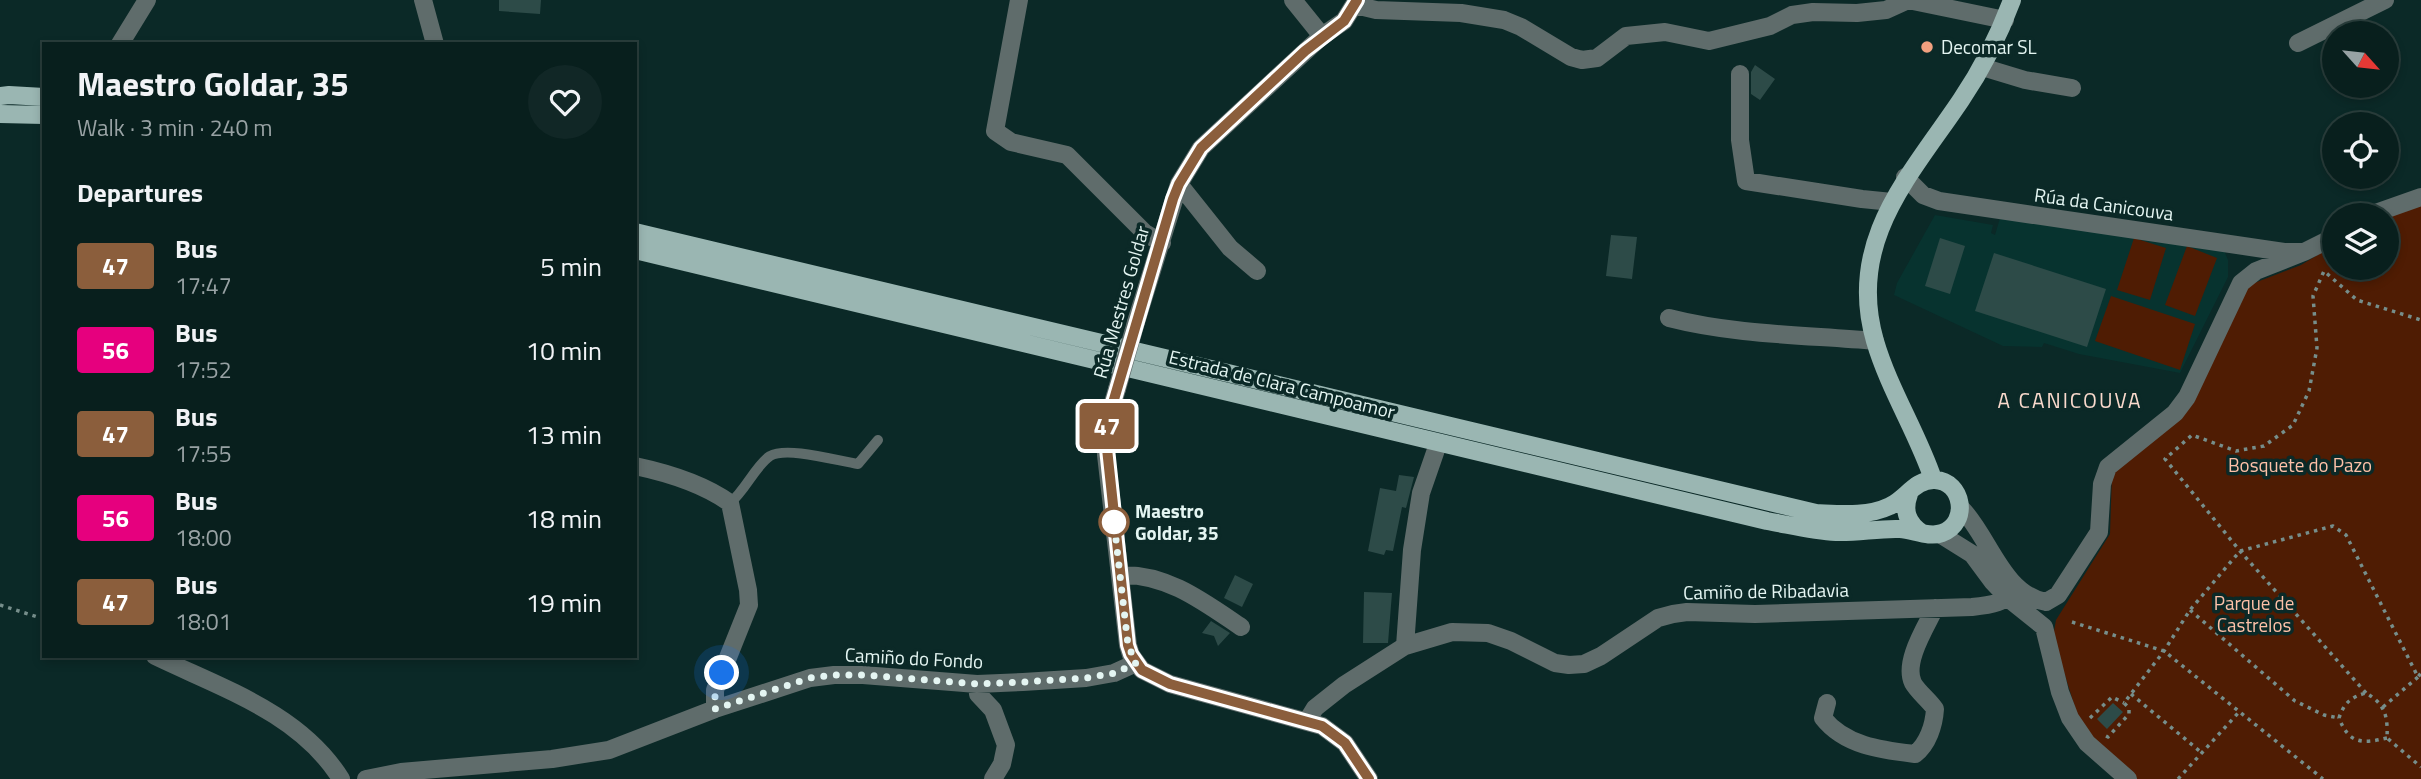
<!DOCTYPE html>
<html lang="en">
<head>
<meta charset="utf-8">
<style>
	body { margin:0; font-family:"Titillium Web",sans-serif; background:#112726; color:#f1f3f6; height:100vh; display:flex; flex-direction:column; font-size:26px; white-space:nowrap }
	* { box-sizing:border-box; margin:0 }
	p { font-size:23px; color:#98a2a4 }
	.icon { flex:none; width:38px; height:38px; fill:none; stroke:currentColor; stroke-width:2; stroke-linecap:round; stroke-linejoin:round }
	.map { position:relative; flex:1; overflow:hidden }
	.side { position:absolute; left:42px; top:42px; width:595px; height:616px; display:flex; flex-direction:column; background:#081f1d; border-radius:0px; box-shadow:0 4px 10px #0003,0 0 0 2px #293d3b }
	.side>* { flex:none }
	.badge { padding:0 14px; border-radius:5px; font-size:24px; line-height:46px }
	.needle { width:46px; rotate:117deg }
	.buttons { position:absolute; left:2322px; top:21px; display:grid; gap:14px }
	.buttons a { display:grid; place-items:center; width:77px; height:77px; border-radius:50%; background:#081f1d; box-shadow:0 4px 10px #0003,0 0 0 2px #293d3b; font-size:35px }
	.you { position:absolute; width:35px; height:35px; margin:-18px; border:5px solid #fff; border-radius:50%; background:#1a73e8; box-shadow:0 0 0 10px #1a73e833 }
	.map>.badge { position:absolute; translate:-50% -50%; box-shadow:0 0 0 4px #fff }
	h2 { padding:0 35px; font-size:26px; line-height:63px }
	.round { display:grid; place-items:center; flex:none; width:74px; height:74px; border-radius:37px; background:#112726 }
	.head { display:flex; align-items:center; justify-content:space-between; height:119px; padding:0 35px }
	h1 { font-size:33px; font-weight:700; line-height:52px }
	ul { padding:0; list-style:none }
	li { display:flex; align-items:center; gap:21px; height:84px; padding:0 35px }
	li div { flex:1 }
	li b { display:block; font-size:26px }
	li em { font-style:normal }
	li .badge { min-width:77px; font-weight:700; text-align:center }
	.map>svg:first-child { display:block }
</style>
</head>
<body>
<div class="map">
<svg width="2421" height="779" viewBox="0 0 2421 779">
	<rect width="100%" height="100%" fill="#0b2927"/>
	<!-- built -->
	<path fill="#07332f" d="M 1935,215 L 1993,225 L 1991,233 L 1995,235 L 2000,218 L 2223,248 L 2228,260 L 2228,277 L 2180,373 L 2079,354 L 2044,343 L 2042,347 L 2003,346 L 1894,295 L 1897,283 Z"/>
	<!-- green -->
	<path fill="#4f1c03" d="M 2421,205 L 2421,779 L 2136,779 L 2093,741 L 2078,717 L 2053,637 L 2056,620 L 2110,534 L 2112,473 L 2183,413 L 2249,285 L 2301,265 L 2334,245 L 2334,268 L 2387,268 L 2387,218 Z
		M 2134,238 L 2166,248 L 2150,300 L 2117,290 Z
		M 2187,246 L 2217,258 L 2195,316 L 2165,305 Z
		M 2111,296 L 2195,324 L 2180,370 L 2095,341 Z"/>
	<!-- building -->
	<path fill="#2d4b48" d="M 499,0 L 541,0 L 540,14 L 499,11 Z
		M 1755,65 L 1775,79 L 1760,100 L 1751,94 L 1751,72 Z
		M 1611,235 L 1637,237 L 1632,279 L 1606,276 Z
		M 1940,238 L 1965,246 L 1950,294 L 1925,286 Z
		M 1994,253 L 2106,289 L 2087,347 L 1975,311 Z
		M 1399,475 L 1414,477 L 1406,508 L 1402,507 L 1393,551 L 1386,550 L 1384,555 L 1368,551 L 1380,488 L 1396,491 Z
		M 1235,575 L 1253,584 L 1242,607 L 1224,598 Z
		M 1364,592 L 1392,593 L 1388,643 L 1363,643 Z
		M 1211,621 L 1230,633 L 1218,646 L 1214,636 L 1202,633 Z
		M 2113,703 L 2123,712 L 2107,729 L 2097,719 Z"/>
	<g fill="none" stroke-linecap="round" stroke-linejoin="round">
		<!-- path -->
		<path stroke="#768e8b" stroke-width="3.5" stroke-dasharray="3.5 5" stroke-linecap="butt" d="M 0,605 L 44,619
			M 2190,610 L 2295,701 L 2324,715 L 2339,718
			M 2072,622 L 2164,651 L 2323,779
			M 2366,693 L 2240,551 L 2165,459 L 2192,435 L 2236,451 L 2264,446 L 2293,425 L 2309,391 L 2317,348 L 2313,296 L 2324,271 L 2357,300 L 2421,320
			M 2131,694 L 2202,753
			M 2383,707 L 2418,677 L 2421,679
			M 2090,718 L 2112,697 L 2124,703
			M 2106,736 L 2108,737 L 2129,714 L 2129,708 L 2124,703 L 2164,651 L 2190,610 L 2240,551 L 2333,526 L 2346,535 L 2418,677 L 2421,673
			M 2387,738 C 2362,744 2349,744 2339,718 C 2344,703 2351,697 2366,693 C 2385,704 2388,716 2387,738 L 2421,767
			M 2178,779 L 2240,711"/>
		<!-- lane -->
		<path stroke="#5f6c6b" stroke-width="10" d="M 730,503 C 745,491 756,465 770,456 C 787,446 838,461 858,464 L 878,440"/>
		<!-- street -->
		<path stroke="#5f6c6b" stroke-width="18" d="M 423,0 L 435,44
			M 1019,0 L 995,131 L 1011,142 L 1067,155 L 1145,233 L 1162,243
			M 1293,0 L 1322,36
			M 1355,5 L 1376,10 L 1461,13 L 1504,20 L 1521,27 L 1571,57 L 1582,60 L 1597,58 L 1626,36 L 1665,32 L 1709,41 L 1770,26 L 1792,15 L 1813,12 L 1857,13 L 1886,10 L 1908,0 L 2005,20
			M 2298,43 L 2385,0
			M 120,44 L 147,0
			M 1982,67 L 2025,80 L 2072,88
			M 1740,74 L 1740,140 L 1746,181 L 1862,199 L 1892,202
			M 1905,177 L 1923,195 L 1939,201 L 2284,252 L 2304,252 L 2334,237
			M 1179,184 L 1230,248 L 1257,271
			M 2370,215 L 2421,197
			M 1669,318 C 1735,335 1807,335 1875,341
			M 1136,322 L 1179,184 L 1201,148 L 1322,36 L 1344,21 L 1357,0
			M 1117,389 L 1105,430 L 1106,455 L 1128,645 L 1131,655 L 1142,670 L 1170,684 L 1322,726 L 1345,743 L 1369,779
			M 635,466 C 668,473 702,483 730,503 L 748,590 L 749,605 L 715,690 L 715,709
			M 1961,508 C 1989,536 2002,594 2046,602
			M 1940,534 L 1972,554 L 1992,581 L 2009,599 L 2044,627 L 2060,692 L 2070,718 L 2087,743 L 2128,779
			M 1120,575 C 1166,573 1204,602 1241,627
			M 2046,602 L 2058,595 L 2099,532 L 2102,484 L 2108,467 L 2175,413 L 2187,397 L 2241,283 L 2256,271 L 2304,252
			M 1405,646 L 1412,550 L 1421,493 L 1438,444
			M 155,656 C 221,688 300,713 341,779
			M 977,684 L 978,694 L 993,710 L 1006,745 L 1002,764 L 993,779
			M 1827,703 L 1823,718 C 1845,746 1882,750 1915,754 C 1928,744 1934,725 1935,709 C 1929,700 1918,692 1913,683 C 1903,662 1926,627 1935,608
			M 1307,721 L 1315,708 L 1344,685 L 1405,646 L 1452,632 L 1488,633 L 1511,641 L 1555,663 L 1569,665 L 1584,664 L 1601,656 L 1658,618 L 1673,614 L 1687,612 L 1755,614 L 1972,607 C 1992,605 2005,603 2018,588
			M 366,779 L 401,772 L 552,759 L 609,750 L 715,709 L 810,678 L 834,675 L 863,675 L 977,684 L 1023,682 L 1086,678 L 1114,673 L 1136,663"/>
		<!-- primary -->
		<path stroke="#9ab6b2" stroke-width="18" d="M 0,96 L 9,95 L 44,97
			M 0,114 L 44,115
			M 635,232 L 1816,513 C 1840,514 1867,517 1890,506 C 1906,499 1915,479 1935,480 C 1963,481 1970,523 1942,533 C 1929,538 1914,530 1900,529 C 1879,528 1857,533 1836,532 C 1813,531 1790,525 1767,521 L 635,250
			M 1933,479 C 1917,432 1889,389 1875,341 C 1846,241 1910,176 1961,100 C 1982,69 1999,35 2012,0
			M 1909,494 C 1903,510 1907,523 1922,533"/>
		<!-- street-bridge -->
		<path stroke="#5f6c6b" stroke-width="18" d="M 1117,389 L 1136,322"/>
	</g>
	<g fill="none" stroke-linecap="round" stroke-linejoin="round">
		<!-- line casing -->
		<g stroke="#fff" stroke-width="16">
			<path id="line" d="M 1357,0 L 1344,21 L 1305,51 L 1201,148 L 1179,184 L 1173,199 L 1105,430 L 1128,645 L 1131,654 L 1142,670 L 1170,684 L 1322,726 L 1345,743 L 1369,779"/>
		</g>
		<!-- line -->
		<use href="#line" stroke="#8b5e3c" stroke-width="10"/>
		<!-- walk -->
		<path stroke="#e4f5f2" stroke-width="7" stroke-dasharray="0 12.6" d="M 722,673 L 715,690 L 715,709 L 810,678 L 834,675 L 863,675 L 977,684 L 1023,682 L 1086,678 L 1115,673 L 1136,663 L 1128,645 L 1114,522"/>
	</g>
	<!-- markers -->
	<circle fill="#f2a07f" stroke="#0b2927" stroke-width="2.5" cx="1927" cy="47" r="7"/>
	<circle fill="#fff" stroke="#8b5e3c" stroke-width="3.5" cx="1114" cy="522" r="14"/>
	<g text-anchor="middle" stroke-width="7" stroke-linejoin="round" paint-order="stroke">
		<!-- poi labels -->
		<g font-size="19" fill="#e4f5f2" stroke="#0b2927" text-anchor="start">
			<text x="1941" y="54">Decomar SL</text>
		</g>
		<!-- street labels -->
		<g font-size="19" fill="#e4f5f2" stroke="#0b2927">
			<text transform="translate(2104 204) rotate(8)" y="7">Rúa da Canicouva</text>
			<text transform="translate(1121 302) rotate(-74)" y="7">Rúa Mestres Goldar</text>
			<text transform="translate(1282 384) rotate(14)" y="7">Estrada de Clara Campoamor</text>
			<text transform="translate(1766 591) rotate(-1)" y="7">Camiño de Ribadavia</text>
			<text transform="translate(914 658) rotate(3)" y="7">Camiño do Fondo</text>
		</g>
		<!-- park labels -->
		<g font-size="19" fill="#fec1a8" stroke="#0b2927">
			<text x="2300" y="472">Bosquete do Pazo</text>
			<text x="2254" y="610">Parque de<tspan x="2254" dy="22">Castrelos</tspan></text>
		</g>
		<!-- stop labels -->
		<g font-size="19" font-weight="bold" fill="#e4f5f2" stroke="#0b2927" text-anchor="start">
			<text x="1135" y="518">Maestro<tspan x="1135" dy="22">Goldar, 35</tspan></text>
		</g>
		<!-- neighbourhood labels -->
		<g font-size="21" letter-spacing="2" fill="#fadacd" stroke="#0b2927">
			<text x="2070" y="408">A CANICOUVA</text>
		</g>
	</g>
</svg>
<div class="buttons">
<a><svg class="needle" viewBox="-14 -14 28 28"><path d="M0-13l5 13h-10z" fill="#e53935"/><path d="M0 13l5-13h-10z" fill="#98a2a4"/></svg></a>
<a><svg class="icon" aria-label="locate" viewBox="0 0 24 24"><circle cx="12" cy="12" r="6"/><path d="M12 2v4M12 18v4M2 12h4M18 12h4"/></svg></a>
<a><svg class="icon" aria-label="layers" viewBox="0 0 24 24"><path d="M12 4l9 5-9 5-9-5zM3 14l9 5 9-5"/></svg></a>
</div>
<div class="you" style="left:722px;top:673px"></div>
<b class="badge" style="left:1107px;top:426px;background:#8b5e3c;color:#fff">47</b>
<section class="side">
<div class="head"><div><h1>Maestro Goldar, 35</h1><p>Walk · 3 min · 240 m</p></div><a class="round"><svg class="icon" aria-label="heart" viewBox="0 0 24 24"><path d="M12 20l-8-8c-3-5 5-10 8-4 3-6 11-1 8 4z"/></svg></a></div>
<h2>Departures</h2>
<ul>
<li><span class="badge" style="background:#8b5e3c;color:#fff">47</span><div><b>Bus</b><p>17:47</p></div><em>5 min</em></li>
<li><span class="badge" style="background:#e6007e;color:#fff">56</span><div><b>Bus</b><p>17:52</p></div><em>10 min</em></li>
<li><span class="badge" style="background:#8b5e3c;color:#fff">47</span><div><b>Bus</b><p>17:55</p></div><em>13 min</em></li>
<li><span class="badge" style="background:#e6007e;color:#fff">56</span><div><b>Bus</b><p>18:00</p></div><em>18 min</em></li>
<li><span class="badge" style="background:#8b5e3c;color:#fff">47</span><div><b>Bus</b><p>18:01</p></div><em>19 min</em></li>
</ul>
</section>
</div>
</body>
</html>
